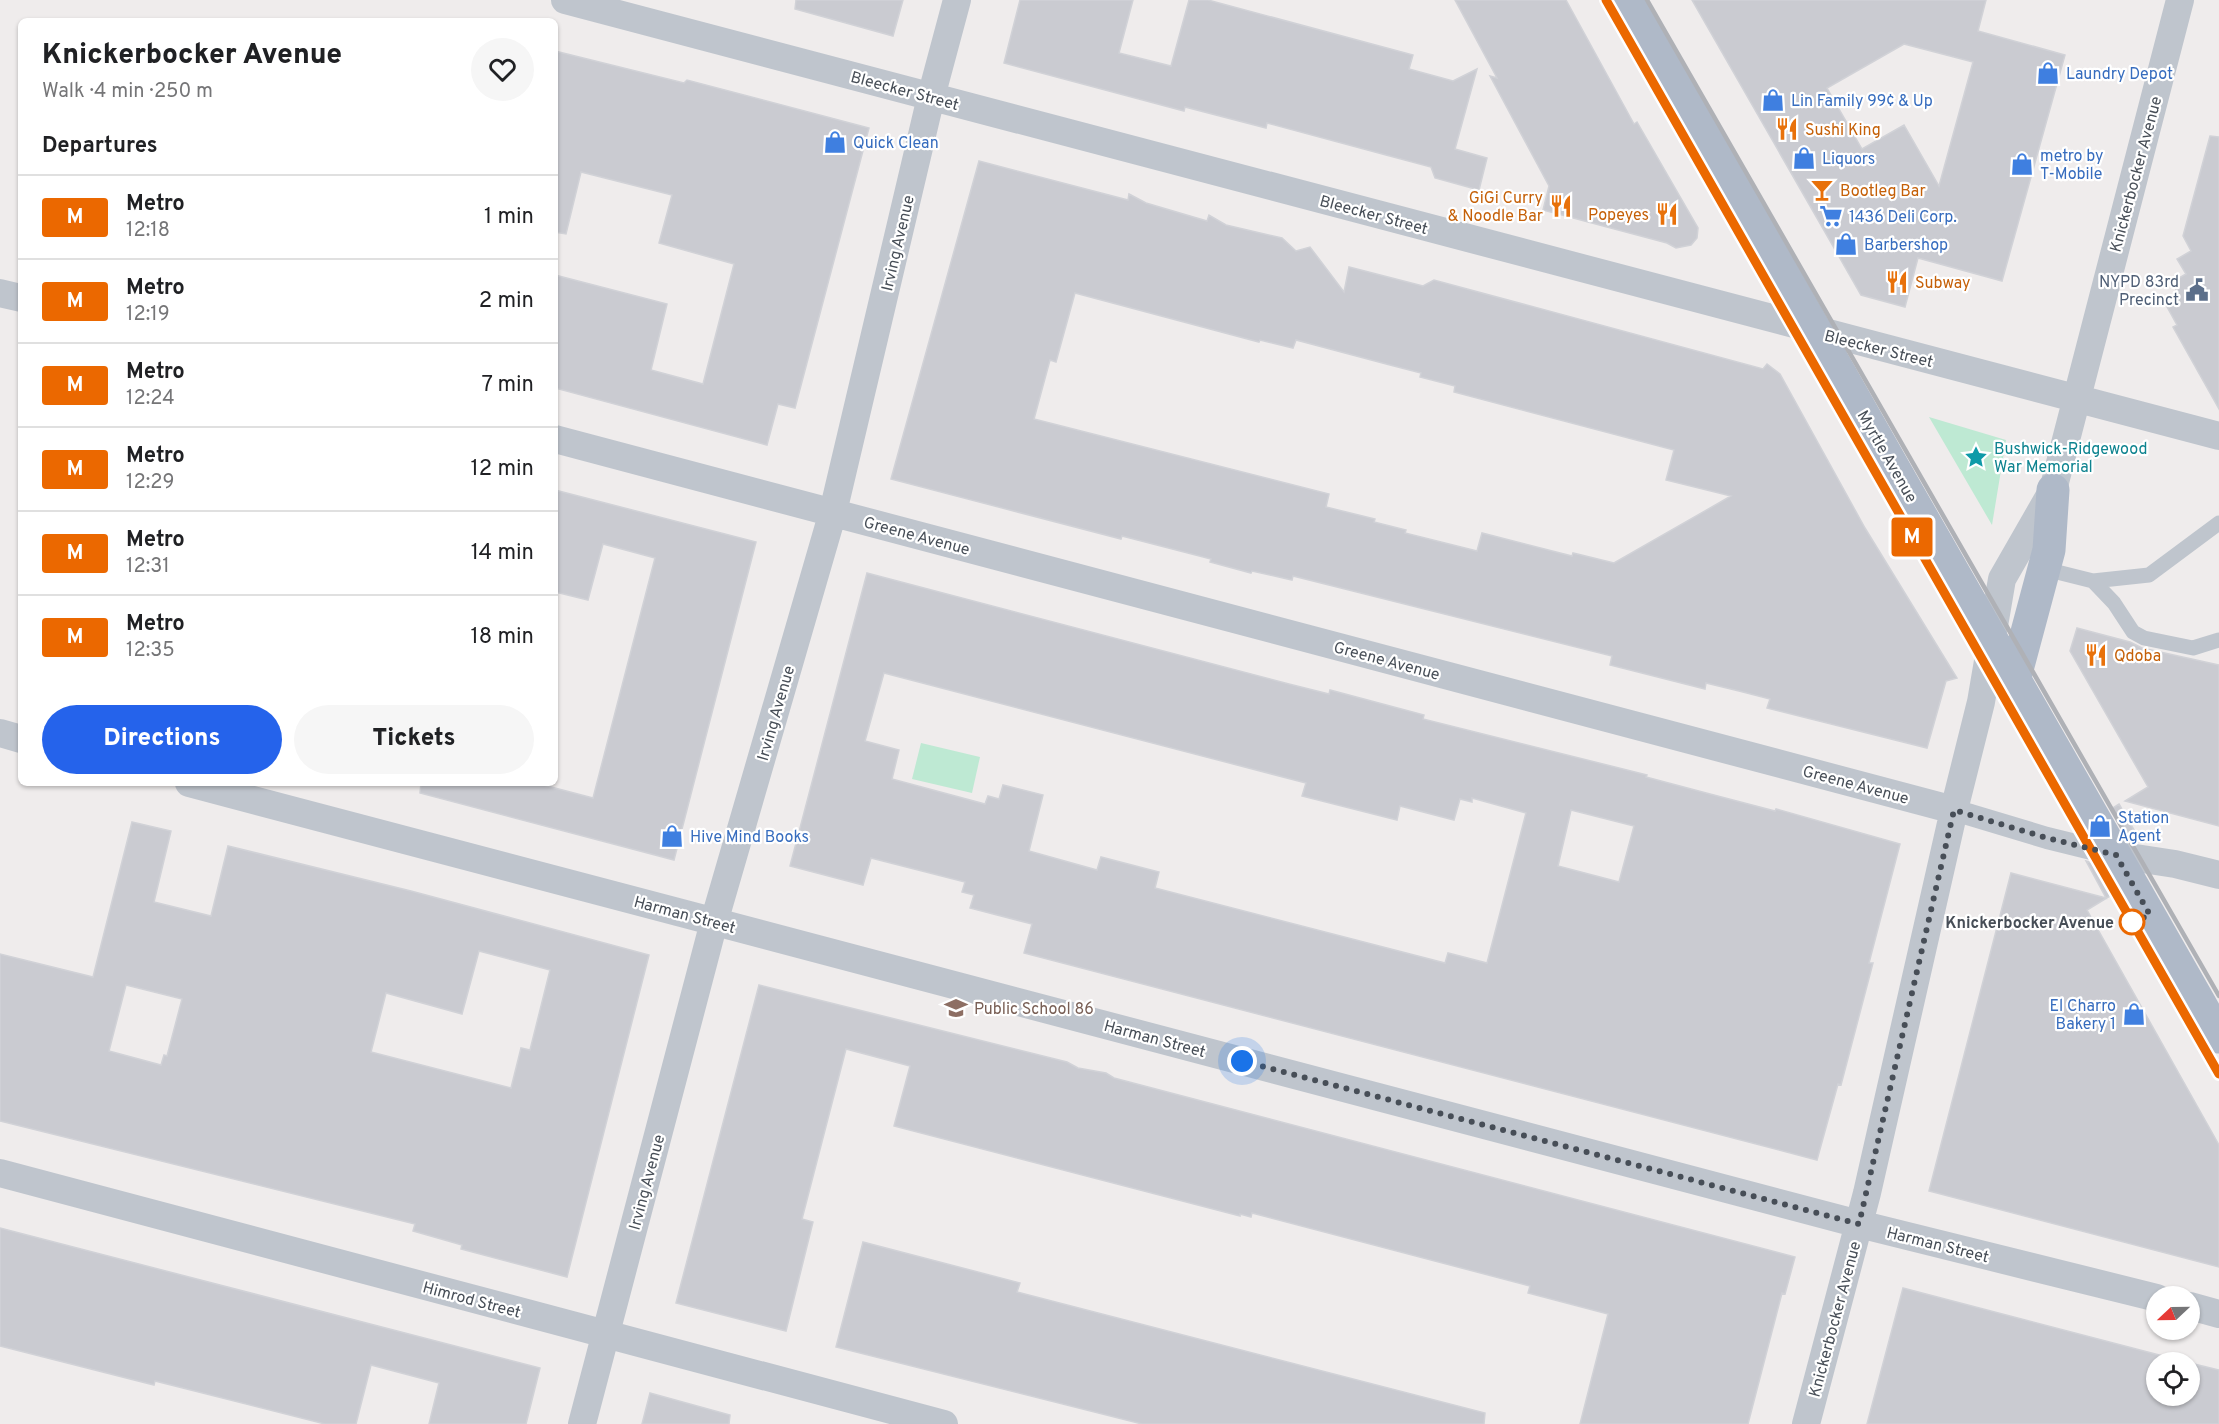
<!DOCTYPE html>
<html lang="en">
<head>
<meta charset="utf-8">
<style>
	body { margin:0; font-family:Overpass,sans-serif; background:#f6f6f6; color:#202124; height:100vh; display:flex; flex-direction:column; font-size:22px; white-space:nowrap }
	* { box-sizing:border-box; margin:0 }
	p { font-size:20px; color:#757577 }
	.icon { flex:none; width:33px; height:33px; fill:none; stroke:currentColor; stroke-width:2; stroke-linecap:round; stroke-linejoin:round }
	.map { position:relative; flex:1; overflow:hidden }
	.panel { position:absolute; left:18px; top:18px; width:540px; height:768px; display:flex; flex-direction:column; background:#fff; border-radius:9px; box-shadow:0 2px 4px #0004 }
	.panel>* { flex:none }
	.badge { padding:0 12px; border-radius:4px; font-size:21px; line-height:39px }
	.needle { width:39px; rotate:248deg }
	.controls { position:absolute; left:2146px; top:1286px; display:grid; gap:12px }
	.controls a { display:grid; place-items:center; width:54px; height:54px; border-radius:50%; background:#fff; box-shadow:0 2px 4px #0004; font-size:30px }
	.you { position:absolute; width:30px; height:30px; margin:-15px; border:4px solid #fff; border-radius:50%; background:#1a73e8; box-shadow:0 0 0 9px #1a73e833 }
	.map>.badge { position:absolute; translate:-50% -50%; box-shadow:0 0 0 3px #fff }
	h2 { padding:0 24px; font-size:22px; line-height:54px }
	.round { display:grid; place-items:center; flex:none; width:63px; height:63px; border-radius:32px; background:#f6f6f6 }
	.overview { display:flex; align-items:center; justify-content:space-between; height:102px; padding:0 24px }
	h1 { font-size:28px; font-weight:800; line-height:45px }
	.cta { display:flex; gap:12px; margin-top:auto; padding:12px 24px }
	.cta a { flex:1; height:69px; border-radius:36px; background:#2563eb; color:#fff; font-size:24px; font-weight:800; line-height:69px; text-align:center }
	.cta a+a { background:#f6f6f6; color:#202124 }
	ul { padding:0; list-style:none }
	li { display:flex; align-items:center; gap:18px; height:84px; padding:0 24px; border-top:2px solid #e0e0e0 }
	li div { flex:1 }
	li b { display:block; font-size:22px }
	li em { font-style:normal }
	li .badge { min-width:66px; font-weight:700; text-align:center }
	.map>svg:first-child { display:block }
</style>
</head>
<body>
<div class="map">
<svg width="2219" height="1424" viewBox="0 0 2219 1424">
	<rect width="100%" height="100%" fill="#efecec"/>
	<!-- green -->
	<path fill="#bee9d3" d="M 1929,417 L 2006,440 L 1992,525 Z
		M 921,743 L 980,757 L 972,793 L 912,779 Z"/>
	<!-- building -->
	<path fill="#cacbd1" stroke="#d1d2d7" stroke-width="1.5" fill-rule="evenodd" d="M 796,0 L 903,0 L 893,36 L 795,9 Z
		M 1020,0 L 1133,0 L 1119,53 L 1171,66 L 1189,0 L 1208,0 L 1413,55 L 1409,69 L 1453,81 L 1477,69 L 1455,149 L 1487,158 L 1479,190 L 1435,178 L 1431,167 L 1386,155 L 1267,123 L 1266,128 L 1185,107 L 1184,111 L 1004,63 Z
		M 1455,0 L 1566,0 L 1634,124 L 1637,122 L 1698,228 L 1697,238 L 1691,245 L 1676,248 L 1667,243 L 1543,210 L 1549,186 L 1490,76 L 1497,78 Z
		M 1692,0 L 1986,0 L 1978,31 L 2065,55 L 2002,281 L 1918,258 L 1905,307 L 1861,295 ZM 1904,44 L 1973,62 L 1939,186 L 1904,125 L 1862,149 L 1827,88 Z
		M 555,51 L 684,83 L 687,80 L 869,128 L 795,408 L 778,404 L 767,445 L 555,388 L 555,275 L 667,304 L 651,370 L 703,384 L 734,264 L 659,243 L 672,195 L 581,172 L 566,234 L 555,232 Z
		M 2210,136 L 2219,137 L 2219,409 L 2173,327 L 2177,325 L 2166,305 L 2180,297 L 2172,282 L 2186,274 L 2177,259 L 2191,251 L 2183,236 Z
		M 979,161 L 1128,200 L 1129,194 L 1146,203 L 1207,221 L 1209,215 L 1226,225 L 1282,238 L 1296,251 L 1310,247 L 1344,292 L 1349,267 L 1423,286 L 1434,280 L 1763,369 L 1767,364 L 1780,374 L 1865,528 L 1957,678 L 1946,681 L 1927,748 L 1767,708 L 1770,699 L 1739,691 L 1706,683 L 1705,689 L 1610,665 L 1612,656 L 1293,576 L 1292,580 L 1252,571 L 1251,573 L 1210,562 L 1211,559 L 1122,536 L 1121,539 L 891,479 ZM 1075,293 L 1259,342 L 1260,340 L 1293,348 L 1296,340 L 1390,365 L 1421,373 L 1420,377 L 1455,386 L 1454,392 L 1674,450 L 1666,480 L 1731,496 L 1614,563 L 1573,553 L 1572,556 L 1482,533 L 1477,551 L 1405,533 L 1406,530 L 1374,522 L 1375,519 L 1326,507 L 1329,494 L 1034,419 L 1050,360 L 1056,362 Z
		M 555,490 L 756,542 L 674,860 L 420,793 L 421,783 L 536,783 L 593,798 L 655,558 L 603,544 L 588,600 L 555,592 Z
		M 867,573 L 1289,684 L 1329,694 L 1330,690 L 1424,715 L 1423,719 L 1647,775 L 1646,777 L 1710,794 L 1775,811 L 1776,809 L 1900,844 L 1869,963 L 1873,963 L 1841,1085 L 1838,1084 L 1817,1160 L 1024,953 L 1032,924 L 970,908 L 974,895 L 962,892 L 965,882 L 871,858 L 863,885 L 790,866 ZM 884,673 L 1306,783 L 1302,796 L 1397,820 L 1400,806 L 1454,820 L 1460,799 L 1472,802 L 1472,798 L 1526,813 L 1487,963 L 1448,953 L 1445,963 L 1155,888 L 1159,872 L 1101,857 L 1097,870 L 1029,851 L 1043,795 L 1003,785 L 999,799 L 988,796 L 985,804 L 892,779 L 899,750 L 865,741 ZM 1571,810 L 1634,826 L 1619,882 L 1558,866 Z
		M 2077,628 L 2130,642 L 2142,648 L 2219,665 L 2219,826 L 2125,801 L 2148,787 L 2070,651 Z
		M 2119,804 L 2141,842 L 2128,840 L 2111,809 Z
		M 132,822 L 171,831 L 154,902 L 211,916 L 228,846 L 411,891 L 649,955 L 567,1277 L 461,1249 L 462,1245 L 413,1231 L 415,1224 L 0,1121 L 0,954 L 93,977 ZM 479,951 L 550,970 L 530,1050 L 521,1048 L 511,1088 L 371,1052 L 386,993 L 462,1014 ZM 126,985 L 182,999 L 167,1056 L 164,1055 L 161,1065 L 109,1051 Z
		M 2086,861 L 2099,865 L 2115,893 L 2087,910 L 2219,1145 L 2219,1267 L 1929,1191 L 2011,873 L 2106,898 Z
		M 759,985 L 1067,1062 L 1078,1068 L 1106,1073 L 1114,1078 L 1795,1257 L 1785,1294 L 1782,1293 L 1748,1424 L 1580,1424 L 1608,1314 L 1528,1293 L 1530,1286 L 1252,1213 L 1251,1217 L 1240,1214 L 1240,1216 L 894,1126 L 910,1066 L 846,1049 L 802,1219 L 813,1222 L 786,1331 L 676,1303 Z
		M 0,1228 L 540,1368 L 526,1424 L 429,1424 L 439,1383 L 371,1365 L 356,1424 L 325,1424 L 155,1381 L 154,1385 L 0,1346 Z
		M 863,1242 L 1020,1283 L 1017,1292 L 1485,1413 L 1484,1424 L 1142,1424 L 836,1347 Z
		M 1903,1288 L 2186,1362 L 2157,1362 L 2157,1395 L 2190,1395 L 2190,1363 L 2219,1370 L 2219,1424 L 1867,1424 Z
		M 650,1393 L 730,1415 L 729,1424 L 642,1424 Z"/>
	<g fill="none" stroke-linecap="round" stroke-linejoin="round">
		<!-- service -->
		<path stroke="#bfc5cd" stroke-width="15" d="M 2045,569 L 2093,581 L 2149,575 L 2219,523
			M 2093,581 L 2114,603 L 2133,632 L 2144,638 L 2193,648 L 2219,640"/>
		<!-- pedestrian -->
		<path stroke="#bfc5cd" stroke-width="22" d="M 1954,810 L 2047,838 L 2116,855"/>
		<!-- minor -->
		<path stroke="#bfc5cd" stroke-width="28" d="M 565,0 L 2219,436
			M 0,293 L 21,298
			M 555,439 L 1954,810
			M 0,733 L 21,739
			M 189,783 L 1859,1224 L 2157,1298
			M 2116,855 L 2175,864 L 2219,875
			M 0,1173 L 944,1424
			M 2190,1306 L 2219,1314
			M 582,1424 L 714,922 L 833,512 L 931,97 L 957,0
			M 1806,1424 L 1867,1193 L 1954,810 L 1981,702 L 2002,579 L 2053,490 L 2180,0"/>
		<!-- primary -->
		<path stroke="#afb9c8" stroke-width="33" d="M 1628,0 C 1823,347 2022,691 2219,1037
			M 2015,677 L 2049,550 L 2053,490"/>
		<!-- rail -->
		<path stroke="#afb1b6" stroke-width="4.5" d="M 1606,0 L 2219,1074
			M 1647,0 L 2219,996"/>
	</g>
	<g fill="none" stroke-linecap="round" stroke-linejoin="round">
		<!-- line casing -->
		<g stroke="#fff" stroke-width="14">
			<path id="line" d="M 1606,0 L 2219,1074"/>
		</g>
		<!-- line -->
		<use href="#line" stroke="#eb6800" stroke-width="9"/>
		<!-- walk -->
		<path stroke="#474e57" stroke-width="6" stroke-dasharray="0 10.8" d="M 1242,1061 L 1859,1224 L 1954,810 L 2047,838 L 2116,855 L 2150,915 L 2132,922"/>
	</g>
	<!-- icons -->
	<defs>
		<g id="shop-bare" transform="scale(1.8)"><path d="M-5-2.5h2.3a2.7 3.5 0 0 1 5.4 0H5L5.5 6h-11ZM-1.5-2.5h3a1.5 2.3 0 0 0-3 0Z" fill="#3f7fe0" stroke="#fff" stroke-width="2.5" paint-order="stroke"/></g>
		<g id="restaurant-bare" transform="scale(1.8)"><path d="M-5-6h1v4h1v-4h1v4h1v-4h1v5L-1.5 .5V6h-2V.5L-5-1ZM5-6V6H3V1.5H1.5Q1.5-4 5-6Z" fill="#e8710a" stroke="#fff" stroke-width="2.5" paint-order="stroke"/></g>
		<g id="bar-bare" transform="scale(1.8)"><path d="M-6-5H6L.8 .8V4.5H3.5V6h-7V4.5H-.8V.8Z" fill="#e8710a" stroke="#fff" stroke-width="2.5" paint-order="stroke"/></g>
		<g id="supermarket-bare" transform="scale(1.8)"><path d="M-6-5.5h2.5l.6 2H6L4.5 2H-2.5L-4.4-4H-6ZM-1.5 3.2a1.3 1.3 0 1 0 .1 0ZM3 3.2a1.3 1.3 0 1 0 .1 0Z" fill="#3f7fe0" stroke="#fff" stroke-width="2.5" paint-order="stroke"/></g>
		<g id="civic-bare" transform="scale(1.8)"><path d="M-.6-6.5H3V-4.5H.6V-3L4-1V1h2V6H-6V1h2V-1L-.6-3ZM-1.2 2.5V6h2.4V2.5Z" fill="#5c6f8a" stroke="#fff" stroke-width="2.5" paint-order="stroke"/></g>
		<g id="sight-bare" transform="scale(1.8)"><path d="M0-6L1.8-2.2L6-1.7L2.9 1.2L3.7 5.4L0 3.3L-3.7 5.4L-2.9 1.2L-6-1.7L-1.8-2.2Z" fill="#0f9aa8" stroke="#fff" stroke-width="2.5" paint-order="stroke"/></g>
		<g id="school-bare" transform="scale(1.8)"><path d="M0-5L7-2L0 1L-7-2ZM-4 1L0 2.5L4 1V4Q0 6-4 4Z" fill="#8d6e63" stroke="#fff" stroke-width="2.5" paint-order="stroke"/></g>
	</defs>
	<g fill-rule="evenodd">
		<use href="#shop-bare" x="2048" y="73"/>
		<use href="#shop-bare" x="1773" y="100"/>
		<use href="#restaurant-bare" x="1787" y="129"/>
		<use href="#shop-bare" x="835" y="142"/>
		<use href="#shop-bare" x="1804" y="158"/>
		<use href="#shop-bare" x="2022" y="164"/>
		<use href="#bar-bare" x="1822" y="190"/>
		<use href="#restaurant-bare" x="1561" y="206"/>
		<use href="#restaurant-bare" x="1667" y="214"/>
		<use href="#supermarket-bare" x="1831" y="216"/>
		<use href="#shop-bare" x="1846" y="244"/>
		<use href="#restaurant-bare" x="1897" y="282"/>
		<use href="#civic-bare" x="2197" y="290"/>
		<use href="#sight-bare" x="1976" y="457"/>
		<use href="#restaurant-bare" x="2096" y="655"/>
		<use href="#shop-bare" x="2100" y="826"/>
		<use href="#shop-bare" x="672" y="836"/>
		<use href="#school-bare" x="956" y="1008"/>
		<use href="#shop-bare" x="2134" y="1014"/>
	</g>
	<!-- markers -->
	<circle fill="#fff" stroke="#eb6800" stroke-width="3" cx="2132" cy="922" r="12"/>
	<g text-anchor="middle" stroke-width="4.5" stroke-linejoin="round" paint-order="stroke">
		<!-- shop labels -->
		<g font-size="16" fill="#366cbe" stroke="#fff" text-anchor="start">
			<text x="2066" y="79">Laundry Depot</text>
			<text x="1791" y="106">Lin Family 99¢ &amp; Up</text>
			<text x="853" y="148">Quick Clean</text>
			<text x="2040" y="161">metro by<tspan x="2040" dy="18">T-Mobile</tspan></text>
			<text x="1822" y="164">Liquors</text>
			<text x="1849" y="222">1436 Deli Corp.</text>
			<text x="1864" y="250">Barbershop</text>
			<text x="2118" y="823">Station<tspan x="2118" dy="18">Agent</tspan></text>
			<text x="690" y="842">Hive Mind Books</text>
			<text x="2116" y="1011" text-anchor="end">El Charro<tspan x="2116" dy="18">Bakery 1</tspan></text>
		</g>
		<!-- street labels -->
		<g font-size="16" fill="#474e57" stroke="#fff">
			<text transform="translate(905 90) rotate(15)" y="6">Bleecker Street</text>
			<text transform="translate(2135 174) rotate(-75)" y="6">Knickerbocker Avenue</text>
			<text transform="translate(1374 214) rotate(15)" y="6">Bleecker Street</text>
			<text transform="translate(897 243) rotate(-77)" y="6">Irving Avenue</text>
			<text transform="translate(1879 348) rotate(14)" y="6">Bleecker Street</text>
			<text transform="translate(1888 456) rotate(60)" y="6">Myrtle Avenue</text>
			<text transform="translate(917 535) rotate(15)" y="6">Greene Avenue</text>
			<text transform="translate(1387 660) rotate(15)" y="6">Greene Avenue</text>
			<text transform="translate(775 713) rotate(-74)" y="6">Irving Avenue</text>
			<text transform="translate(1856 784) rotate(15)" y="6">Greene Avenue</text>
			<text transform="translate(685 914) rotate(15)" y="6">Harman Street</text>
			<text transform="translate(1155 1038) rotate(15)" y="6">Harman Street</text>
			<text transform="translate(646 1182) rotate(-75)" y="6">Irving Avenue</text>
			<text transform="translate(1938 1244) rotate(14)" y="6">Harman Street</text>
			<text transform="translate(472 1299) rotate(15)" y="6">Himrod Street</text>
			<text transform="translate(1834 1319) rotate(-75)" y="6">Knickerbocker Avenue</text>
		</g>
		<!-- food labels -->
		<g font-size="16" fill="#c56008" stroke="#fff" text-anchor="start">
			<text x="1805" y="135">Sushi King</text>
			<text x="1840" y="196">Bootleg Bar</text>
			<text x="1543" y="203" text-anchor="end">GiGi Curry<tspan x="1543" dy="18">&amp; Noodle Bar</tspan></text>
			<text x="1649" y="220" text-anchor="end">Popeyes</text>
			<text x="1915" y="288">Subway</text>
			<text x="2114" y="661">Qdoba</text>
		</g>
		<!-- service labels -->
		<g font-size="16" fill="#4e5e75" stroke="#fff" text-anchor="end">
			<text x="2179" y="287">NYPD 83rd<tspan x="2179" dy="18">Precinct</tspan></text>
		</g>
		<!-- culture labels -->
		<g font-size="16" fill="#0d838f" stroke="#fff" text-anchor="start">
			<text x="1994" y="454">Bushwick-Ridgewood<tspan x="1994" dy="18">War Memorial</tspan></text>
		</g>
		<!-- stop labels -->
		<g font-size="16" font-weight="bold" fill="#474e57" stroke="#fff" text-anchor="end">
			<text x="2114" y="928">Knickerbocker Avenue</text>
		</g>
		<!-- education labels -->
		<g font-size="16" fill="#785e54" stroke="#fff" text-anchor="start">
			<text x="974" y="1014">Public School 86</text>
		</g>
	</g>
</svg>
<div class="controls">
<a><svg class="needle" viewBox="-14 -14 28 28"><path d="M0-13l5 13h-10z" fill="#e53935"/><path d="M0 13l5-13h-10z" fill="#757577"/></svg></a>
<a><svg class="icon" aria-label="locate" viewBox="0 0 24 24"><circle cx="12" cy="12" r="6"/><path d="M12 2v4M12 18v4M2 12h4M18 12h4"/></svg></a>
</div>
<div class="you" style="left:1242px;top:1061px"></div>
<b class="badge" style="left:1912px;top:537px;background:#eb6800;color:#fff">M</b>
<section class="panel">
<div class="overview"><div><h1>Knickerbocker Avenue</h1><p>Walk · 4 min · 250 m</p></div><a class="round"><svg class="icon" aria-label="heart" viewBox="0 0 24 24"><path d="M12 20l-8-8c-3-5 5-10 8-4 3-6 11-1 8 4z"/></svg></a></div>
<h2>Departures</h2>
<ul>
<li><span class="badge" style="background:#eb6800;color:#fff">M</span><div><b>Metro</b><p>12:18</p></div><em>1 min</em></li>
<li><span class="badge" style="background:#eb6800;color:#fff">M</span><div><b>Metro</b><p>12:19</p></div><em>2 min</em></li>
<li><span class="badge" style="background:#eb6800;color:#fff">M</span><div><b>Metro</b><p>12:24</p></div><em>7 min</em></li>
<li><span class="badge" style="background:#eb6800;color:#fff">M</span><div><b>Metro</b><p>12:29</p></div><em>12 min</em></li>
<li><span class="badge" style="background:#eb6800;color:#fff">M</span><div><b>Metro</b><p>12:31</p></div><em>14 min</em></li>
<li><span class="badge" style="background:#eb6800;color:#fff">M</span><div><b>Metro</b><p>12:35</p></div><em>18 min</em></li>
</ul>
<div class="cta"><a>Directions</a><a>Tickets</a></div>
</section>
</div>
</body>
</html>
